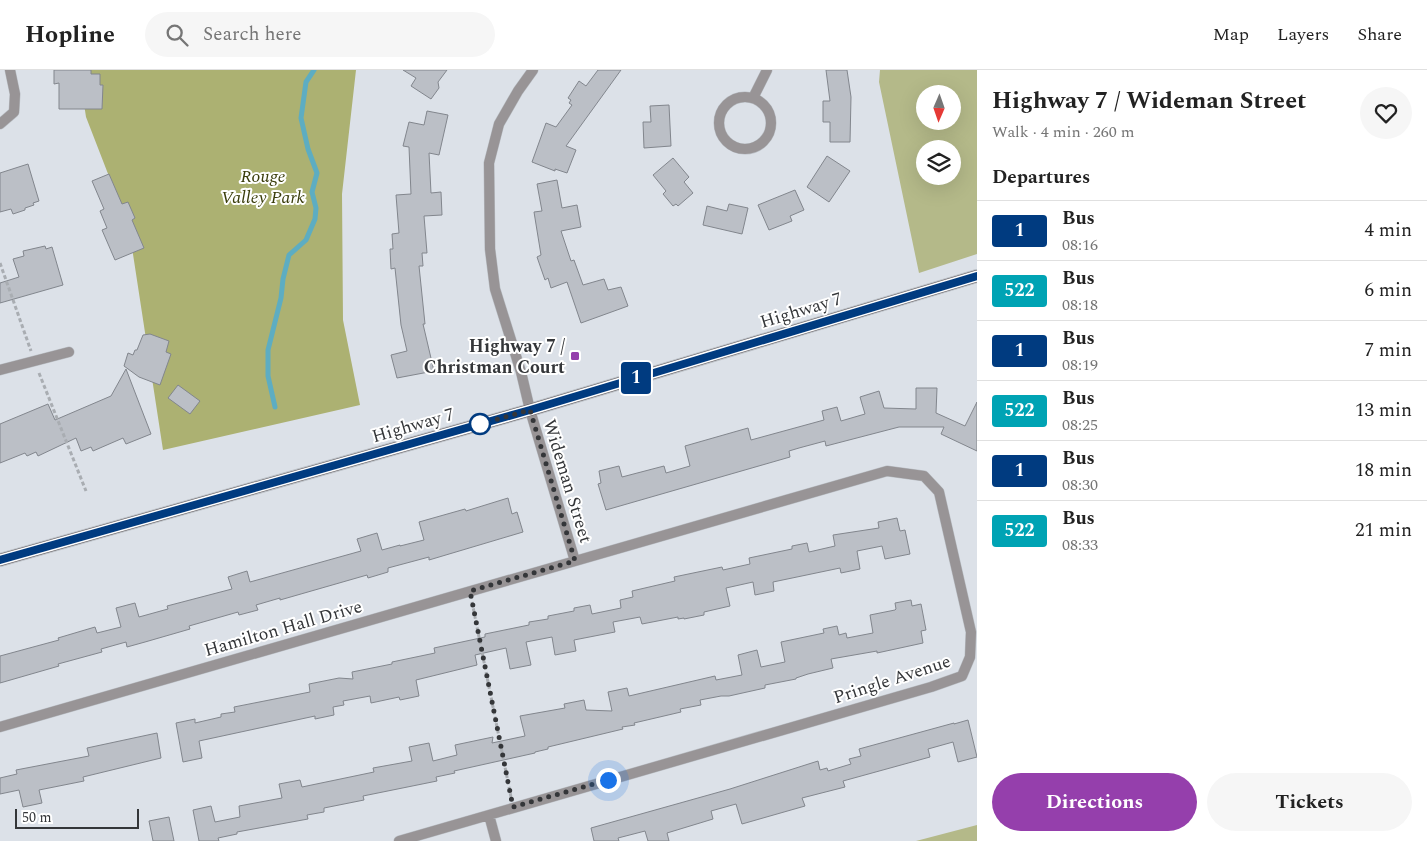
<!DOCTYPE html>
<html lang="en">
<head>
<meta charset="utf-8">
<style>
	body { margin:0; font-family:Spectral,serif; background:#f6f6f6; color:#222; height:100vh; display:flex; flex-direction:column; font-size:19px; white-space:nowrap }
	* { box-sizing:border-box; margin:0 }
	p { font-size:16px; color:#767676 }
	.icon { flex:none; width:28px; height:28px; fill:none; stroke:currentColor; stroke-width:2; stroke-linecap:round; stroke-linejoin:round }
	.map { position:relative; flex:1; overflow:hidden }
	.drawer { display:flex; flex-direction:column; background:#fff; width:450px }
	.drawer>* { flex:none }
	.badge { padding:0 10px; border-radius:4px; font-size:18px; line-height:32px }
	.needle { width:32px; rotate:182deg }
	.buttons { position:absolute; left:916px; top:15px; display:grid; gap:10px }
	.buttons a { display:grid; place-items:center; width:45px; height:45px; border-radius:50%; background:#fff; box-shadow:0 5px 20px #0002; font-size:25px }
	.scale { position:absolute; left:15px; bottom:12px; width:124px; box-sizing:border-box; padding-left:5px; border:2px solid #343639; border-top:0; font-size:14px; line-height:18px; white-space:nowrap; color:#343639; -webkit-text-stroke:4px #fff; paint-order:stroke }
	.you { position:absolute; width:25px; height:25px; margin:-12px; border:4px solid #fff; border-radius:50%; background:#1a73e8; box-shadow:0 0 0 8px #1a73e833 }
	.map>.badge { position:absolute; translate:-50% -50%; box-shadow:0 0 0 2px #fff }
	h2 { padding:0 15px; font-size:19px; line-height:45px }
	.round { display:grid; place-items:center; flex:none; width:52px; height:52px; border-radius:26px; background:#f6f6f6 }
	.overview { display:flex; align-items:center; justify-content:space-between; height:85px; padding:0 15px }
	h1 { font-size:24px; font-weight:700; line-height:38px }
	.action { display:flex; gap:10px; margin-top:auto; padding:10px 15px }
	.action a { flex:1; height:58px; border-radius:30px; background:#953fac; color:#fff; font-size:20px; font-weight:700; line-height:58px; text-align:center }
	.action a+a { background:#f6f6f6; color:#222 }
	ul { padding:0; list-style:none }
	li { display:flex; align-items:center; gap:15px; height:60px; padding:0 15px; border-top:1px solid #e0e0e0 }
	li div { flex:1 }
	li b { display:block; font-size:19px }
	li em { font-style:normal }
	li .badge { min-width:55px; font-weight:700; text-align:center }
	header { display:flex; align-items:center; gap:30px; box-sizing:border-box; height:70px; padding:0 25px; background:#fff; border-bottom:1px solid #e0e0e0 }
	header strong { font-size:24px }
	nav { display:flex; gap:28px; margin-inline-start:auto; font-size:18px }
	.search { width:350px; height:45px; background:#f6f6f6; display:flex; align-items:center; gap:12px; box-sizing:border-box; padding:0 18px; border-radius:28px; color:#767676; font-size:19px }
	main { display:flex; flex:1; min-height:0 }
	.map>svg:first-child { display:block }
</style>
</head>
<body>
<header>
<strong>Hopline</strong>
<div class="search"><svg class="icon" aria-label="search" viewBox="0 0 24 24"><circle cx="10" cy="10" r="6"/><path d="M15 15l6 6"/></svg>Search here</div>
<nav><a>Map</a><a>Layers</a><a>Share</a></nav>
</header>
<main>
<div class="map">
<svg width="977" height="771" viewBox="0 0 977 771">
	<rect width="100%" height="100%" fill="#dce1e8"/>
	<!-- green -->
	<path fill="#b4b989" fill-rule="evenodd" d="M 880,0 L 977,0 L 977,184 L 919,203 L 879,12 ZM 925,24 L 952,24 L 952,51 L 925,51 ZM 925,79 L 952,79 L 952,106 L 925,106 Z
		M 977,755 L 977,771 L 916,771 Z"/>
	<!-- forest -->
	<path fill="#acb172" d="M 87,0 L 356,0 L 342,124 L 343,250 L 360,335 L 163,380 L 129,158 L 86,47 L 84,34 Z"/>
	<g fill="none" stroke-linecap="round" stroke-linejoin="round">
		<!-- stream -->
		<path stroke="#5dadc2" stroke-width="5" d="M 275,337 L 268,306 L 268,280 L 281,228 L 283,209 L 289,185 L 306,170 L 315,149 L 316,138 L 312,122 L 317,103 L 308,79 L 301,48 L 306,12 L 314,0"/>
	</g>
	<!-- building -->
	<path fill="#bbbfc6" stroke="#82868d" d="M 54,0 L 91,0 L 91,4 L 100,4 L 100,15 L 103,15 L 102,39 L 59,39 L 59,13 L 54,14 Z
		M 403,0 L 447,0 L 438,12 L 439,18 L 431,29 L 411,16 L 416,8 Z
		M 598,0 L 621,0 L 566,76 L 576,80 L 567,103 L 555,99 L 555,101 L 532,92 L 546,53 L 556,57 L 572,35 L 569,33 L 571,30 L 568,28 L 579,11 L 586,16 Z
		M 826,0 L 847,0 L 851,27 L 850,72 L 830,72 L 830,52 L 823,52 L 823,31 L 830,31 Z
		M 669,35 L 671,76 L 644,78 L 643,52 L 651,52 L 650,36 Z
		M 427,41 L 448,45 L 439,85 L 429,83 L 431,123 L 441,122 L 442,145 L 424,146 L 427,183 L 422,183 L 423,196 L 419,196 L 425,254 L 423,254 L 434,301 L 397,308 L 391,285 L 407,281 L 401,255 L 395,198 L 391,199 L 390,179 L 393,179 L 392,164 L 399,163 L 396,125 L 411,124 L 409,77 L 403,76 L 409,52 L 424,55 Z
		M 827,86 L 850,101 L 829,132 L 807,117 Z
		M 673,88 L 689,107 L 684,112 L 693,123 L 678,136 L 676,134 L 673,136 L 663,124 L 666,121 L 653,105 Z
		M 28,94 L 39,131 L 33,133 L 34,135 L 25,138 L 25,140 L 13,144 L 11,139 L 0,142 L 0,103 Z
		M 109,104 L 122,134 L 128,132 L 135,148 L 132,150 L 144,178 L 115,190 L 102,160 L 107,158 L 100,141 L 104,139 L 92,111 Z
		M 557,110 L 562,138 L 577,135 L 581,157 L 561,161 L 571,191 L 574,190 L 583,215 L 604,209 L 608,220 L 621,217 L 628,236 L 581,253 L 567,212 L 551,218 L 548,208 L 545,210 L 537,187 L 541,185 L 534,142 L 542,141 L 537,114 Z
		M 795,120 L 804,140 L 790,146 L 792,151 L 769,160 L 758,135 Z
		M 729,134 L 748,138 L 742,164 L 703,155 L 707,136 L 727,141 Z
		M 45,176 L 46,179 L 52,177 L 63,215 L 0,233 L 0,213 L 19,207 L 13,189 L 24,186 L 23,181 Z
		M 150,264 L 169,271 L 166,282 L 171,284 L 160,315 L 139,307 L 124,296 L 128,283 L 133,285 L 135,280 L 137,280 L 143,265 Z
		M 126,299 L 151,364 L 126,374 L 123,368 L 93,381 L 91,377 L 81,381 L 76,368 L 38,386 L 36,382 L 27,386 L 25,383 L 0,393 L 0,354 L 48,334 L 55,350 L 111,326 Z
		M 178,315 L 200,331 L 190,344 L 168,328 Z
		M 916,318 L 937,318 L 936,343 L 965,356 L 977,332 L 977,381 L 941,364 L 944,357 L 899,357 L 826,376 L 825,371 L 799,378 L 789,381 L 790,387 L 606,440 L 598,414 L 601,413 L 599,401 L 619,396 L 622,407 L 664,396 L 666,403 L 690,396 L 685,376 L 748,358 L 751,370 L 824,350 L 822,341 L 837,337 L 841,351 L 865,344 L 860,327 L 879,321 L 884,338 L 916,339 Z
		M 508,428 L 512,444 L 517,442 L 523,462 L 429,490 L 429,487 L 388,498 L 388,502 L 368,508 L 367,505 L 280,530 L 280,528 L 256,535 L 258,540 L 239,545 L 238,542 L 189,556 L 190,559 L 145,572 L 127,577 L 126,572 L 101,579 L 102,582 L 58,594 L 59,596 L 0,613 L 0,586 L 59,570 L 58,568 L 95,557 L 97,563 L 121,557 L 116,538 L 135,533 L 139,547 L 168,539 L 167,536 L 232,519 L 228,507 L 247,501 L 250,512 L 361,481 L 357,469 L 377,463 L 382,480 L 400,475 L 400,476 L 424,470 L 419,452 L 465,439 L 466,441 Z
		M 897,448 L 900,461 L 905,460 L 910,484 L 885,489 L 882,476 L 857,481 L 860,499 L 841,503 L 840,498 L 773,512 L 774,521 L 755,525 L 753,512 L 726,518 L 730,536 L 704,542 L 704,545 L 684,549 L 684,548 L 678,549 L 678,547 L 642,554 L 640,547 L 613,552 L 615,562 L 574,570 L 576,581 L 555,585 L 552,567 L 526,572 L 531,595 L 510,599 L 506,578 L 475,585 L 477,595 L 416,610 L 419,626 L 400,630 L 399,627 L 371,633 L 370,626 L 343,631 L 344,635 L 333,637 L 334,645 L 315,649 L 315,646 L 199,671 L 202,688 L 183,692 L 176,653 L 195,649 L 195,653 L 221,647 L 221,644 L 235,642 L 234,637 L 310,622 L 309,614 L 339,608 L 353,609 L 352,602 L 392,594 L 392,592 L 435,583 L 434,578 L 485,567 L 485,564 L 529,555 L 529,552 L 548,549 L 548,546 L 574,541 L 574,538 L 590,535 L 592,544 L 621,538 L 620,530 L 633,527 L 632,521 L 675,511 L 674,507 L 722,497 L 723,500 L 750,494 L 749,488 L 792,479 L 792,476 L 807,473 L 809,482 L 835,476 L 833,465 L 879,458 L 878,452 Z
		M 911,530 L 912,536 L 921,534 L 926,560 L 921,561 L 923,573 L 877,583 L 877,581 L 831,589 L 833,598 L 808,604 L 796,608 L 796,609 L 765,615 L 765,618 L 729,626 L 721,626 L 700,630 L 701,635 L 680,639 L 681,642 L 634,653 L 635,655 L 622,657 L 623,659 L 548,677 L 548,679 L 535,682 L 535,683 L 454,701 L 455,703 L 436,707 L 437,711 L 363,726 L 364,730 L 324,738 L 324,742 L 307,745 L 308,749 L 237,762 L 237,764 L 218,768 L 219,771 L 199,771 L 193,740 L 211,736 L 215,752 L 240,747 L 239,736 L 282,728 L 279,714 L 300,710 L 302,717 L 374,702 L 373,698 L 412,691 L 409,677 L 429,673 L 433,691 L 457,685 L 455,675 L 493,667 L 492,673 L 525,666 L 520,646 L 565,638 L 564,634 L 584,630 L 586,640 L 612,641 L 608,622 L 627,618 L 629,626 L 715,606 L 716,610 L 742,605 L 738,585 L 757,580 L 761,597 L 785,592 L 781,572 L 824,563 L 823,559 L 837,556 L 839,565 L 846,563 L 847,568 L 873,563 L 870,545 L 895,540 L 896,539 L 895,533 Z
		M 968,650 L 977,687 L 958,692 L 953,672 L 928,679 L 930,687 L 843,711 L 845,717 L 802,728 L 805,736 L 742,754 L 736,734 L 711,741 L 713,749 L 667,763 L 669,771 L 648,771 L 645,761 L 618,768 L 619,771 L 594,771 L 591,758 L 730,719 L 818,691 L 820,700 L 827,698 L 828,701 L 851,694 L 849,689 L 861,686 L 859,679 L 954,653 L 954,654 Z
		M 157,663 L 161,688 L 83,707 L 84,711 L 39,720 L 42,733 L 23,737 L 19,720 L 0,724 L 0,708 L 17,704 L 16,700 L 89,686 L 87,678 Z
		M 169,747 L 174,771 L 153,771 L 149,751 Z"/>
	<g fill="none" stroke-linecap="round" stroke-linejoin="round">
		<!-- street casing -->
		<g stroke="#babfc5" stroke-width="11">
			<path id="street" d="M 533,0 L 518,21 L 499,54 L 489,93 L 490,179 L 495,219 L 521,302 L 530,340 L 575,491
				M719 53a26 26 0 1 1 52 0a26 26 0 1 1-52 0Z
				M 753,28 L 767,0
				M 0,54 L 14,42 L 15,24 L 10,0
				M 0,300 L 69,282
				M 0,657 L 887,401 L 924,406 L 939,422 L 971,562 L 970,587 L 962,606 L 931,617 L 399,771
				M 489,745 L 496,771"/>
		</g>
		<!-- primary casing -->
		<g stroke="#babfc5" stroke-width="14">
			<path id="primary" d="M 0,490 L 530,340 L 977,206"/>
		</g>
		<!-- path -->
		<path stroke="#a9adb2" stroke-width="3" stroke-dasharray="4 2.5" stroke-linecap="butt" d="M 0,193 L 31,281
			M 39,303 L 86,421
			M 472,532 L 511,727"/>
		<!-- street -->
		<use href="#street" stroke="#989496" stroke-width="10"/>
		<!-- primary -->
		<use href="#primary" stroke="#5c565a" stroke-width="12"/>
	</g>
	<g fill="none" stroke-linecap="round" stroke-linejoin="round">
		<!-- line casing -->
		<g stroke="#fff" stroke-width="11">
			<path id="line" d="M 0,490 L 530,340 L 977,206"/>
		</g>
		<!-- line -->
		<use href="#line" stroke="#003b80" stroke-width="8"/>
		<!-- walk -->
		<path stroke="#343639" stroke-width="5" stroke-dasharray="0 9" d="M 480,354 L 530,340 L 575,491 L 470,521 L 513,737 L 608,710"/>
	</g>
	<!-- markers -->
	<rect fill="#953fac" stroke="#fff" stroke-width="2" x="570" y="281" width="10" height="10" rx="2.5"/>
	<circle fill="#fff" stroke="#003b80" stroke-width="2.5" cx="480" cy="354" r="10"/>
	<g text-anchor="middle" stroke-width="4" stroke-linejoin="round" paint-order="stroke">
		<!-- park labels -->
		<g font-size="18" font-style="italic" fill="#3a3d0b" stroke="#fff">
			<text x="263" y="112">Rouge<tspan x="263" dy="21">Valley Park</tspan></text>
		</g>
		<!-- street labels -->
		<g font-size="18" fill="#343639" stroke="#fff">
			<text transform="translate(801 240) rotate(-17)" y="6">Highway 7</text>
			<text transform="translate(413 355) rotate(-16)" y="6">Highway 7</text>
			<text transform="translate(568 411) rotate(73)" y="6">Wideman Street</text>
			<text transform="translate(283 558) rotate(-16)" y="6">Hamilton Hall Drive</text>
			<text transform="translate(892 609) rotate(-18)" y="6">Pringle Avenue</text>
		</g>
		<!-- poi labels -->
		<g font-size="18" font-weight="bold" fill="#343639" stroke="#fff" text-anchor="end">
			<text x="565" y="282">Highway 7 /<tspan x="565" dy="21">Christman Court</tspan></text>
		</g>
	</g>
</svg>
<div class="buttons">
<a><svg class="needle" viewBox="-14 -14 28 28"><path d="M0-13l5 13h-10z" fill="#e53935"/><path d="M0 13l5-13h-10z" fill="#767676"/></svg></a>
<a><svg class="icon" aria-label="layers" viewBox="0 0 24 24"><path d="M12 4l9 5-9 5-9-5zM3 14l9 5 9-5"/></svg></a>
</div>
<div class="scale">50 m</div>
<div class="you" style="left:608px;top:710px"></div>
<b class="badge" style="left:636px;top:308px;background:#003b80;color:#fff">1</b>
</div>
<section class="drawer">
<div class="overview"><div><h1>Highway 7 / Wideman Street</h1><p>Walk · 4 min · 260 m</p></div><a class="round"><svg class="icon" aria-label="heart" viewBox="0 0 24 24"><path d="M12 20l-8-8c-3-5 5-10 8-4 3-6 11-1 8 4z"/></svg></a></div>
<h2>Departures</h2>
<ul>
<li><span class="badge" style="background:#003b80;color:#fff">1</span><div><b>Bus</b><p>08:16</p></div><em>4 min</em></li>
<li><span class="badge" style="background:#00a3b4;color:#fff">522</span><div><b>Bus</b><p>08:18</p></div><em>6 min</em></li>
<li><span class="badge" style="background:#003b80;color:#fff">1</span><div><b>Bus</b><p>08:19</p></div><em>7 min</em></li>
<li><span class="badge" style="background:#00a3b4;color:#fff">522</span><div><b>Bus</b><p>08:25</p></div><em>13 min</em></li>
<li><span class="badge" style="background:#003b80;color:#fff">1</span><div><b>Bus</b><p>08:30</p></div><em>18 min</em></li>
<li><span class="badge" style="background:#00a3b4;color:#fff">522</span><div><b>Bus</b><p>08:33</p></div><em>21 min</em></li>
</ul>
<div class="action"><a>Directions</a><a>Tickets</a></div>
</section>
</main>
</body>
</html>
